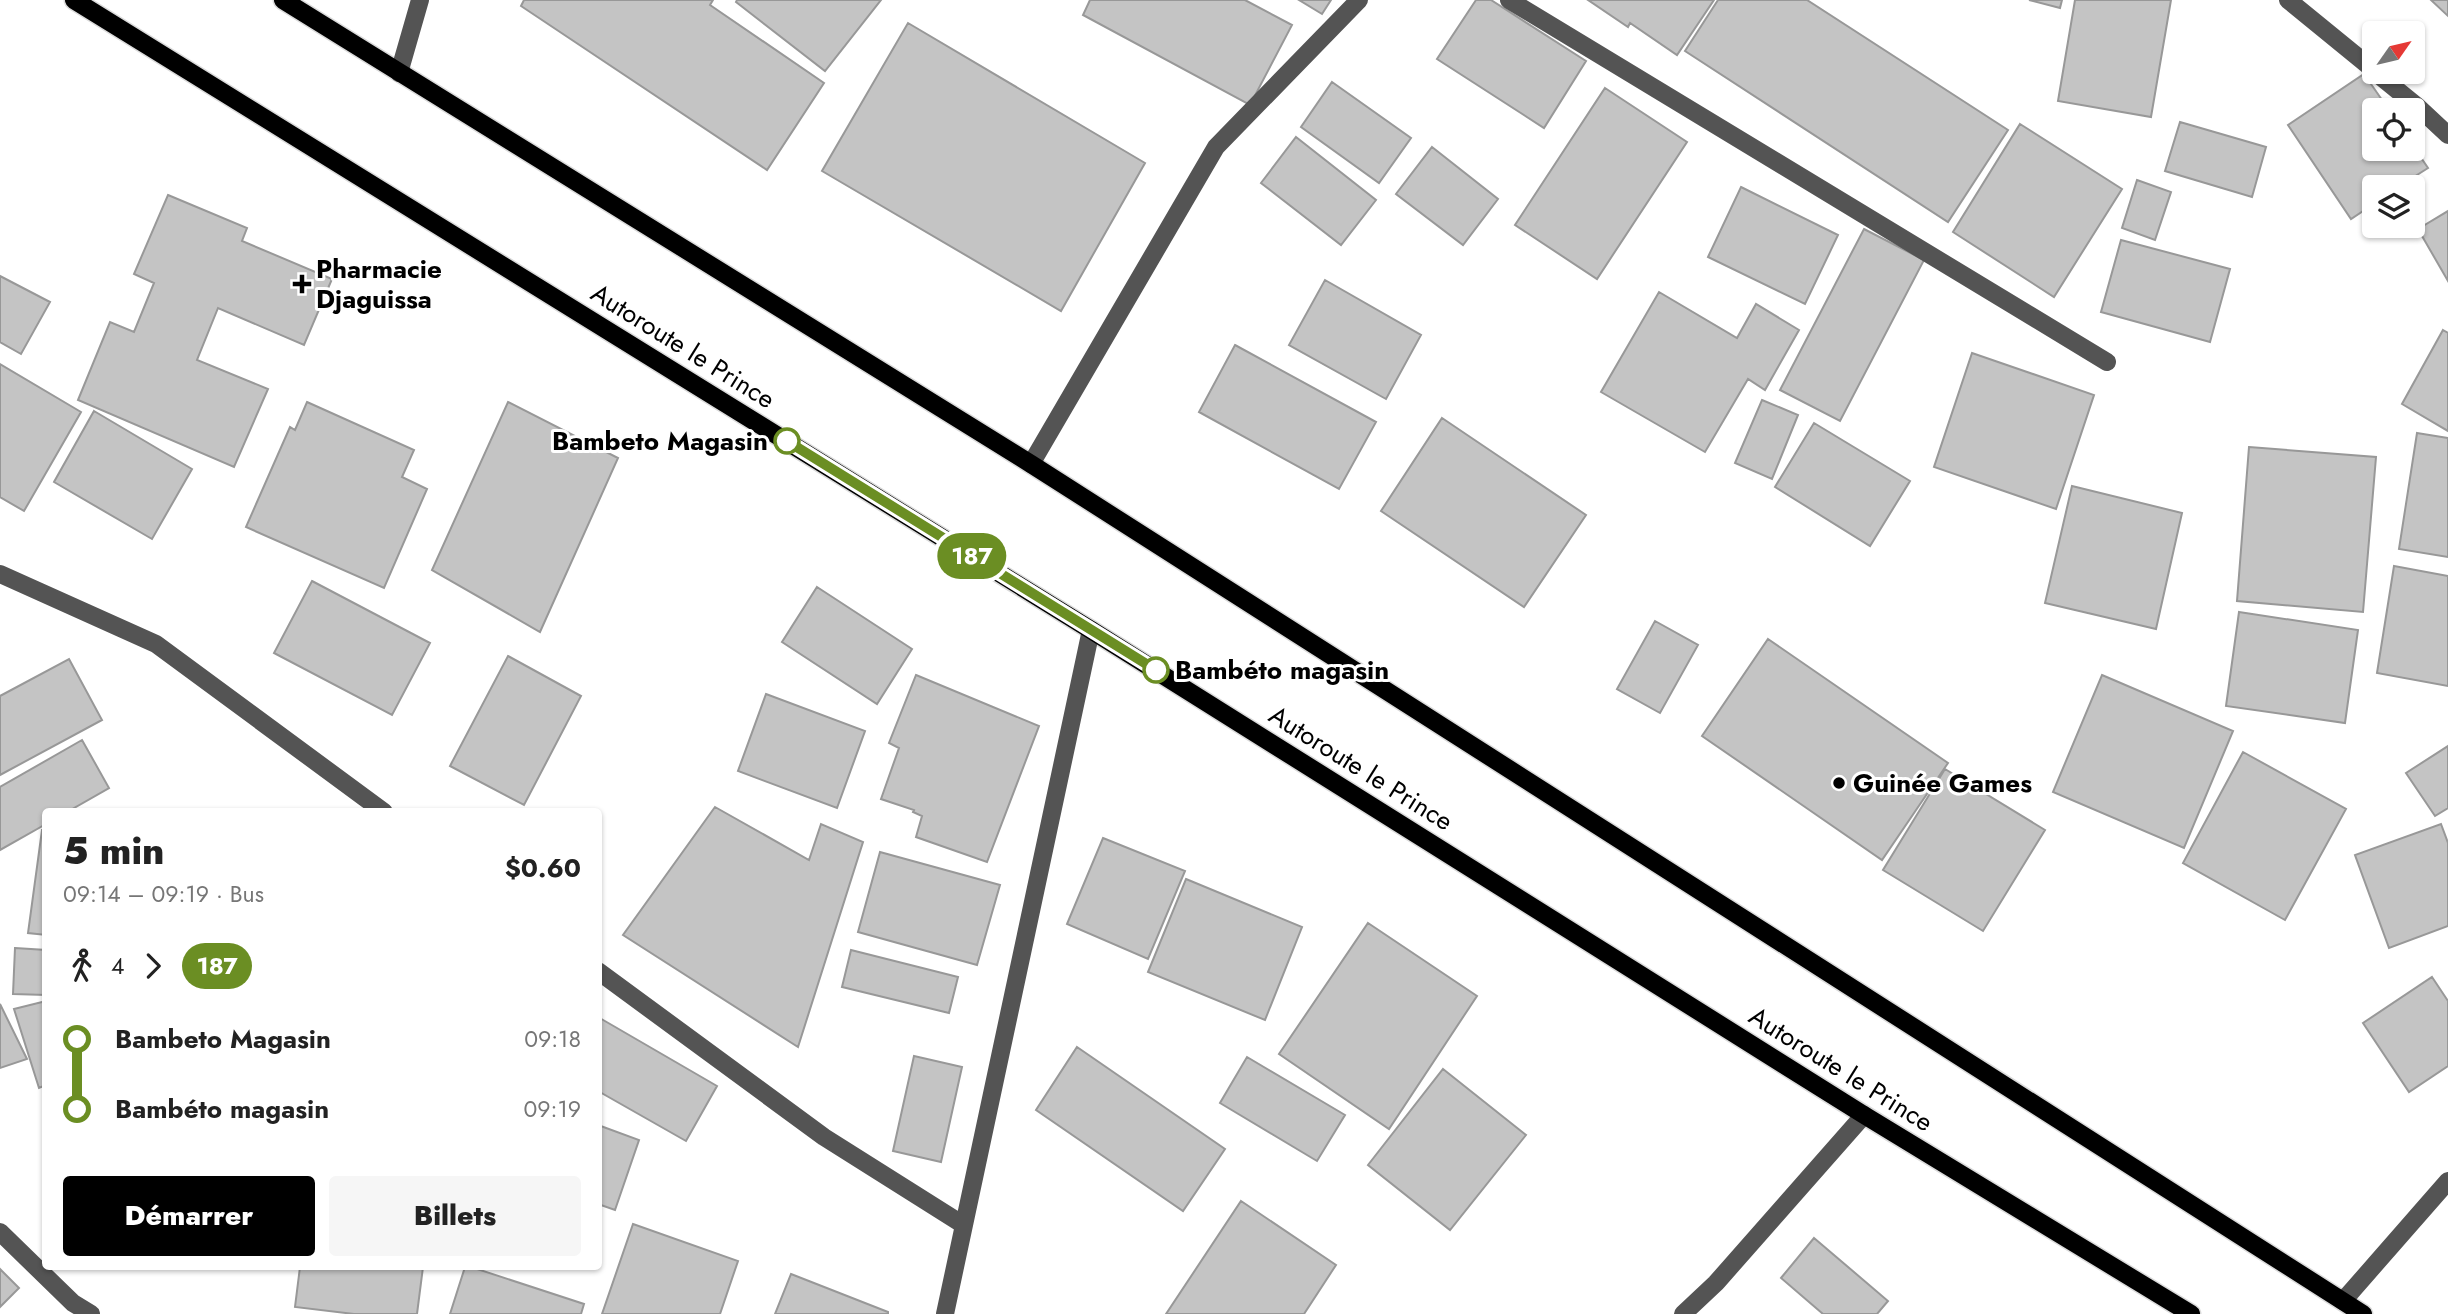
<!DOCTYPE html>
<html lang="fr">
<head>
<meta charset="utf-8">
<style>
	body { margin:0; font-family:Jost,sans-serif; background:#f6f6f6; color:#222; height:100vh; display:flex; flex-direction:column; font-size:26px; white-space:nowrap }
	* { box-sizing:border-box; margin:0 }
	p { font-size:23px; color:#767676 }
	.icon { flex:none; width:38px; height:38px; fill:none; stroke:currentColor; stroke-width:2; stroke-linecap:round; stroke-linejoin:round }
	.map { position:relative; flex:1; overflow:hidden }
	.sheet { position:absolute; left:42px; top:808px; width:560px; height:462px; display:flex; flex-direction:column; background:#fff; border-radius:7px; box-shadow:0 2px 5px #0004 }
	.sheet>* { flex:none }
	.badge { padding:0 14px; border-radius:23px; font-size:24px; line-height:46px }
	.needle { width:46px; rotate:56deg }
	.fabs { position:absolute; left:2362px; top:21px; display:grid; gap:14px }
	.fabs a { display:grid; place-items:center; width:63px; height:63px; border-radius:7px; background:#fff; box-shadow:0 2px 5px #0004; font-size:35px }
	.map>.badge { position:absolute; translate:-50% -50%; box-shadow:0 0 0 4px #fff }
	.legs { display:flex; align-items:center; gap:10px; height:77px; padding:0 21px; font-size:23px }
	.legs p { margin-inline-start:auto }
	.overview { display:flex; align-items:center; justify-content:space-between; height:119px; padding:0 21px }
	h1 { font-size:38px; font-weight:800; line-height:52px }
	.cta { display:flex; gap:14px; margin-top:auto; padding:14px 21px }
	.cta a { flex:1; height:80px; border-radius:7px; background:#000; color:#fff; font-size:28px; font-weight:800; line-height:80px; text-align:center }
	.cta a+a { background:#f6f6f6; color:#222 }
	ul { padding:0 21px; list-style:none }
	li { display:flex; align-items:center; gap:24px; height:70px; font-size:26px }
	li i { display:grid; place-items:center; width:10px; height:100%; margin:0 9px; background:currentColor }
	li i::after { content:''; width:18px; height:18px; margin:-9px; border:5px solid; border-radius:50%; background:#fff }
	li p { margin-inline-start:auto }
	li:first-child i { background:linear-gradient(#0000 50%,currentColor 0) }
	li:last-child i { background:linear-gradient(currentColor 50%,#0000 0) }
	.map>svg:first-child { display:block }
</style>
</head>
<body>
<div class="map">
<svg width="2448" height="1314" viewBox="0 0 2448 1314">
	<rect width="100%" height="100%" fill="#fff"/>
	<!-- building -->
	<path fill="#c4c4c4" stroke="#989898" stroke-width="2" d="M 524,0 L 713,0 L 710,5 L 824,83 L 767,170 L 521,6 Z
		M 737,0 L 881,0 L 825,71 L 736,2 Z
		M 1090,0 L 1245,0 L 1292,25 L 1250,105 L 1083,15 Z
		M 1299,0 L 1331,0 L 1322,14 Z
		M 1476,0 L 1491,0 L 1586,61 L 1544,128 L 1437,59 Z
		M 1588,0 L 1714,0 L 1677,55 L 1630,23 L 1628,27 Z
		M 1718,0 L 1807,0 L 2008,130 L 1948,222 L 1685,51 Z
		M 2029,0 L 2062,0 L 2060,8 Z
		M 2075,0 L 2171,0 L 2151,117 L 2058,101 Z
		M 2431,0 L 2448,0 L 2448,16 Z
		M 908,23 L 1145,163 L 1061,311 L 822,171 Z
		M 2364,74 L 2389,110 L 2375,110 L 2375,149 L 2413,149 L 2413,146 L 2428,168 L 2398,187 L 2375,187 L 2375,203 L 2351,219 L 2288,125 Z
		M 1332,82 L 1411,138 L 1379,183 L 1301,127 Z
		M 1605,88 L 1687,142 L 1597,279 L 1515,225 Z
		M 2180,122 L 2266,147 L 2252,197 L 2165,171 Z
		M 2020,124 L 2122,189 L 2054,297 L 1953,232 Z
		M 1296,137 L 1376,200 L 1341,245 L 1261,183 Z
		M 1432,147 L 1498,199 L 1463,245 L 1396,194 Z
		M 2137,180 L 2171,192 L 2155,240 L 2122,228 Z
		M 1741,187 L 1838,235 L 1805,304 L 1708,257 Z
		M 168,195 L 247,228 L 242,241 L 332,279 L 304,345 L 218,308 L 197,360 L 268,389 L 234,467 L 78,400 L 110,322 L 134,332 L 154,283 L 134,274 Z
		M 2448,211 L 2448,281 L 2418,229 Z
		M 1864,229 L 1924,260 L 1840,421 L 1780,390 Z
		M 2121,240 L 2230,269 L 2210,342 L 2101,312 Z
		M 0,276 L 50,302 L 21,354 L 0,342 Z
		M 1325,280 L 1421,335 L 1386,399 L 1289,345 Z
		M 1659,292 L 1737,338 L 1756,304 L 1799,330 L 1765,390 L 1748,379 L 1705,452 L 1601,392 Z
		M 2443,330 L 2448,333 L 2448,431 L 2402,404 Z
		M 1235,345 L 1376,422 L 1339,489 L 1199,412 Z
		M 1972,353 L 2094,395 L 2056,509 L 1934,467 Z
		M 0,364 L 81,412 L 24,511 L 0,497 Z
		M 1762,400 L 1798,415 L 1772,479 L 1735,463 Z
		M 307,402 L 414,450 L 402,477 L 427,489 L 384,588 L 246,527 L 290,427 L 295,430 Z
		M 508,402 L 618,458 L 540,632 L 432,570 Z
		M 94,411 L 192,469 L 152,539 L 54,482 Z
		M 1442,418 L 1586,515 L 1524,607 L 1381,511 Z
		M 1814,423 L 1910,481 L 1870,546 L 1775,487 Z
		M 2417,433 L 2448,438 L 2448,557 L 2399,549 Z
		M 2249,447 L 2376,457 L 2363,612 L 2237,601 Z
		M 2072,486 L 2182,513 L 2156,629 L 2045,603 Z
		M 2394,566 L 2448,576 L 2448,686 L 2377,673 Z
		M 312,581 L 430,643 L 392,715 L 274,653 Z
		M 817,587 L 912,649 L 877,704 L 782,642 Z
		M 2239,612 L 2358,630 L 2345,723 L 2226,706 Z
		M 1655,621 L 1698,645 L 1660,713 L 1617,689 Z
		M 1768,639 L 1948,763 L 1882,860 L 1702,736 Z
		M 508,656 L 581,696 L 524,805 L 450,766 Z
		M 69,659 L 102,720 L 0,775 L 0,696 Z
		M 916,675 L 1039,726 L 987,862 L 916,837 L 922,816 L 913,812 L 914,810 L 881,799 L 899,748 L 889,743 Z
		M 2102,675 L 2233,731 L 2184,848 L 2053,792 Z
		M 766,694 L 865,731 L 837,808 L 738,771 Z
		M 82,740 L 109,788 L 67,812 L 46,812 L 46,824 L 0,850 L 0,787 Z
		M 2448,746 L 2448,808 L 2435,816 L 2406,773 Z
		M 2243,752 L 2346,809 L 2285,920 L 2183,863 Z
		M 1945,769 L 2045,830 L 1983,931 L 1883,870 Z
		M 715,807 L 809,860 L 821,824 L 863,842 L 798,1047 L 623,935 Z
		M 2441,824 L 2448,843 L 2448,926 L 2389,948 L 2355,855 Z
		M 42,830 L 46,830 L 46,935 L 28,933 Z
		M 1103,838 L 1185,871 L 1148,959 L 1067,924 Z
		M 880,852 L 1000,885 L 977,965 L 858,932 Z
		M 1186,879 L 1302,927 L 1265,1020 L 1148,972 Z
		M 1368,923 L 1477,996 L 1389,1129 L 1279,1054 Z
		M 15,948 L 46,950 L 46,995 L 13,994 Z
		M 851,950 L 958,977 L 949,1013 L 842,987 Z
		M 2432,977 L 2448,1001 L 2448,1066 L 2409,1092 L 2363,1023 Z
		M 46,1001 L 46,1085 L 39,1088 L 14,1009 Z
		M 0,1004 L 27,1059 L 0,1068 Z
		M 598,1017 L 717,1086 L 686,1141 L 598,1091 Z
		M 1077,1047 L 1225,1149 L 1183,1211 L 1036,1110 Z
		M 914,1056 L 962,1067 L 941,1162 L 893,1151 Z
		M 1247,1057 L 1345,1115 L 1317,1161 L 1220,1103 Z
		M 1443,1069 L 1526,1135 L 1450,1230 L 1368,1165 Z
		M 598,1125 L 639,1140 L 615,1210 L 598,1204 Z
		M 1241,1201 L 1336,1265 L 1304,1314 L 1166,1314 Z
		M 633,1224 L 738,1261 L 720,1314 L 602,1314 Z
		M 1814,1238 L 1888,1301 L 1877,1314 L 1823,1314 L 1781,1278 Z
		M 300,1267 L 423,1267 L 417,1314 L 354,1314 L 295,1307 Z
		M 465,1267 L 471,1267 L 584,1304 L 581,1314 L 450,1314 Z
		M 0,1269 L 19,1288 L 0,1307 Z
		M 791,1274 L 888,1312 L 888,1314 L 775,1314 Z"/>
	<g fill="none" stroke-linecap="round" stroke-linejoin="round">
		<!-- major casing -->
		<g stroke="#dbdbdb" stroke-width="21">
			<path id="major" d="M 74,0 L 1091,630 L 1864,1115 L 2191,1314
				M 283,0 L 1031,464 L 2363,1314"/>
		</g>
		<!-- minor -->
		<path stroke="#545454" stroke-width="18" d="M 1509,0 L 2107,362
			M 2288,0 L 2375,71
			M 2375,72 L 2418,107 L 2448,135
			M 399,73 L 420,0
			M 1031,464 L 1216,147 L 1359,0
			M 0,574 L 156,644 L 384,812
			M 598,971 L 824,1137 L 962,1224
			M 0,1232 L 73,1303 L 91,1314
			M 2343,1301 L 2448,1181
			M 945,1314 L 1091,630
			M 1683,1314 L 1716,1283 L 1864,1115"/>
		<!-- major -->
		<use href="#major" stroke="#000" stroke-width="18"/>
	</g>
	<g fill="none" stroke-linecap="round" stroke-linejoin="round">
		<!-- line-1 casing -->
		<g stroke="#fff" stroke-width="16">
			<path id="line-1" d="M 787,441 L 1156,670"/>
		</g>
		<!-- line-1 -->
		<use href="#line-1" stroke="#6b8e23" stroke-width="10"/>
	</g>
	<!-- markers -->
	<g fill="#000" stroke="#fff" stroke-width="2.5">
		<path d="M298.5 273.5h7v7h7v7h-7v7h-7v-7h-7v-7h7z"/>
		<circle cx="1839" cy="783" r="7"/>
	</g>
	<g fill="#fff" stroke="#6b8e23" stroke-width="3.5">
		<circle cx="787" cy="441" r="12"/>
		<circle cx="1156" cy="670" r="12"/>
	</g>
	<g text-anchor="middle" stroke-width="6" stroke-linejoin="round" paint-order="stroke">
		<!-- poi labels -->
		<g font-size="26" font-weight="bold" fill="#000" stroke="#fff" text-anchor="start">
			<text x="316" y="278">Pharmacie<tspan x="316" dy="30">Djaguissa</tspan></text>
			<text x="1853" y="792">Guinée Games</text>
		</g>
		<!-- street labels -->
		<g font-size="26" fill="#000" stroke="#fff">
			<text transform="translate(683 346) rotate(32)" y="9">Autoroute le Prince</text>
			<text transform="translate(1361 768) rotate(32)" y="9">Autoroute le Prince</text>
			<text transform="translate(1841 1069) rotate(32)" y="9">Autoroute le Prince</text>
		</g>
		<!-- stop labels -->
		<g font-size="26" font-weight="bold" fill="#000" stroke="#fff" text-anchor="end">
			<text x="768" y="450">Bambeto Magasin</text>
			<text x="1175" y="679" text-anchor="start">Bambéto magasin</text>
		</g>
	</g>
</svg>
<div class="fabs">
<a><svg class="needle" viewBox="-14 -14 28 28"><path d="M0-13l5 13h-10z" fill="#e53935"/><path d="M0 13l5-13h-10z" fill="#767676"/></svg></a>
<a><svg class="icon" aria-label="locate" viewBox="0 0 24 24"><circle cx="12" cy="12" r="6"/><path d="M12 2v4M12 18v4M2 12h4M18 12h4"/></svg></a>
<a><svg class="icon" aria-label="layers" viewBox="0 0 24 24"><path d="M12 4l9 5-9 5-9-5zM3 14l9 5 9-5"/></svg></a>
</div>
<b class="badge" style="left:972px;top:556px;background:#6b8e23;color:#fff">187</b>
<section class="sheet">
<div class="overview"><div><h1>5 min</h1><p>09:14 – 09:19 · Bus</p></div><b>$0.60</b></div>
<div class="legs"><svg class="icon" aria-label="walk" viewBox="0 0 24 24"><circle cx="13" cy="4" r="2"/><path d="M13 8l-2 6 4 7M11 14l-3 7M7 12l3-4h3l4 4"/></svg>4<svg class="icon" aria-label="forward" viewBox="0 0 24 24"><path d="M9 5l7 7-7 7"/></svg><b class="badge" style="background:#6b8e23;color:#fff">187</b></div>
<ul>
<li><i style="color:#6b8e23"></i><b>Bambeto Magasin</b><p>09:18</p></li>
<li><i style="color:#6b8e23"></i><b>Bambéto magasin</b><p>09:19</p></li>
</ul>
<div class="cta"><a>Démarrer</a><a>Billets</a></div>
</section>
</div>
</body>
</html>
